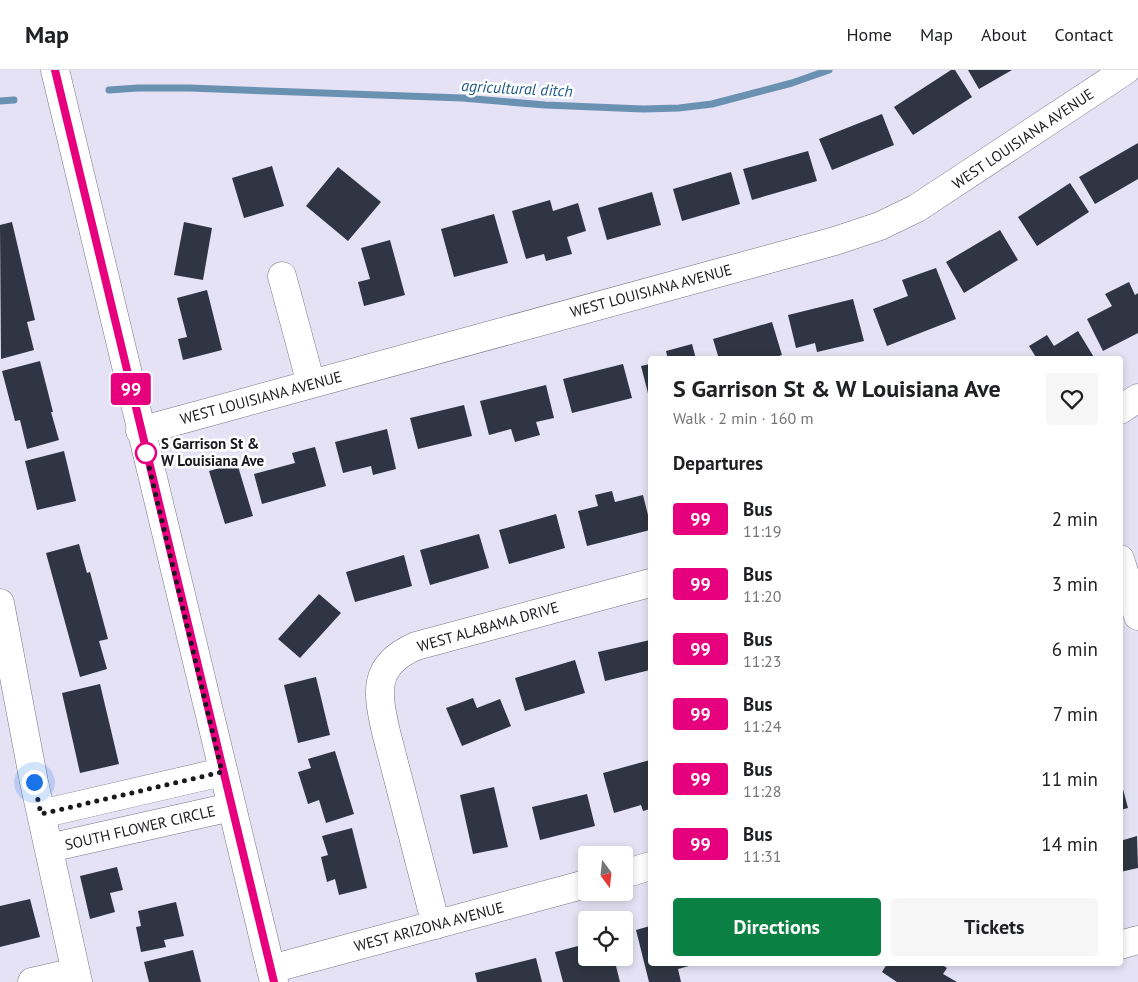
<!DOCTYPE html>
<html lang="en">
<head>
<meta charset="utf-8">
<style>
	body { margin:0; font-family:"PT Sans",sans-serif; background:#f6f6f6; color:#202124; height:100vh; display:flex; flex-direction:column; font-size:19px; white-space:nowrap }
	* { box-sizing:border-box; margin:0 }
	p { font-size:16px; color:#757577 }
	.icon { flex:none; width:28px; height:28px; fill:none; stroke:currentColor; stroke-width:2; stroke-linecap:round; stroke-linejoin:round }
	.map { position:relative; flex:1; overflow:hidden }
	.sheet { position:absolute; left:648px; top:286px; width:475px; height:610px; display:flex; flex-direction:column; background:#fff; border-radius:5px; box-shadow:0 2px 8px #0003 }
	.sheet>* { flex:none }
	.badge { padding:0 10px; border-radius:4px; font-size:18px; line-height:32px }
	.needle { width:32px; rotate:165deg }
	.controls { position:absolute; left:578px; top:776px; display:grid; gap:10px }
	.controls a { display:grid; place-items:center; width:55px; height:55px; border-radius:5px; background:#fff; box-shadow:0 2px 8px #0003; font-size:25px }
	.you { position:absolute; width:25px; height:25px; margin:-12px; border:4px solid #fff; border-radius:50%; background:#1a73e8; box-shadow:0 0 0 8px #1a73e833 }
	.map>.badge { position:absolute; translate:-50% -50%; box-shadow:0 0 0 2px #fff }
	h2 { padding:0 25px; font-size:19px; line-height:45px }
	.round { display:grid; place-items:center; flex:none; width:52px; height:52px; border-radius:5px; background:#f6f6f6 }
	.head { display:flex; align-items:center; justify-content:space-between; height:85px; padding:0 25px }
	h1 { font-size:24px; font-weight:800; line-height:38px }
	.cta { display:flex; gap:10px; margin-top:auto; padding:10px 25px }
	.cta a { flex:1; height:58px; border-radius:5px; background:#0b8043; color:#fff; font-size:20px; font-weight:800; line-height:58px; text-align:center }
	.cta a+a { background:#f6f6f6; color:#202124 }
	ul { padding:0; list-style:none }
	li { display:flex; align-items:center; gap:15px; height:65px; padding:0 25px }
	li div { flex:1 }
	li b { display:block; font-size:19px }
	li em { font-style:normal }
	li .badge { min-width:55px; font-weight:700; text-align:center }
	header { display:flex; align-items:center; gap:30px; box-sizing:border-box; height:70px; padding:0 25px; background:#fff; border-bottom:1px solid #e0e0e0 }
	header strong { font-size:24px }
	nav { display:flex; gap:28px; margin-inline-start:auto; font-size:18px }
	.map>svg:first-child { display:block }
</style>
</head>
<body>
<header>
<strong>Map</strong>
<nav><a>Home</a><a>Map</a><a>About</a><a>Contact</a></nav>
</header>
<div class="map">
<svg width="1138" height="912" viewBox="0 0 1138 912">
	<rect width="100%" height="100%" fill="#e4e2f4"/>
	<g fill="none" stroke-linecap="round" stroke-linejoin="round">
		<!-- stream -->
		<path stroke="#6b91b2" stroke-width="7" d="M 109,20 L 138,18 L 189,18 L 462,28 L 545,35 L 643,39 L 679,38 L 712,34 L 792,13 L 829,0
			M 0,31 L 14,30"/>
	</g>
	<!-- building -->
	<path fill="#2f3542" d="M 951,0 L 955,0 L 972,27 L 913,65 L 894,37 Z
		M 968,0 L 1012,0 L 979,19 Z
		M 882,44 L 894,75 L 832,100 L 819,69 Z
		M 1138,73 L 1138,109 L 1095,134 L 1079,107 Z
		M 808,81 L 817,111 L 752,130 L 743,99 Z
		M 272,96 L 284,136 L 244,148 L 232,108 Z
		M 338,97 L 381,132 L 348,171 L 306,136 Z
		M 731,102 L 740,134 L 682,151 L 673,119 Z
		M 1070,113 L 1089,142 L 1037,176 L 1018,147 Z
		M 652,122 L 661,155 L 607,170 L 598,138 Z
		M 550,130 L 553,141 L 578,133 L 586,161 L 567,167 L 572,184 L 546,191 L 544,184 L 526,189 L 512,141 Z
		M 494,144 L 508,193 L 454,207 L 441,159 Z
		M 12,152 L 35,250 L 27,252 L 34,280 L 1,289 L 0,155 Z
		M 184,152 L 212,158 L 203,210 L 174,205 Z
		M 1000,160 L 1018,190 L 964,223 L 946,192 Z
		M 390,170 L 405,225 L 364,236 L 358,212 L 370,209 L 361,178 Z
		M 936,198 L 956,249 L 887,276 L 873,239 L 908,226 L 902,210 Z
		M 1129,212 L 1135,225 L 1138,223 L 1138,263 L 1103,281 L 1087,249 L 1112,236 L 1105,224 Z
		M 207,220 L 222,280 L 183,290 L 178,269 L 187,267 L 177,228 Z
		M 853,229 L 864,271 L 817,282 L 815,273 L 796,278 L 788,245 Z
		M 772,252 L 782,285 L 769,289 L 719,289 L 713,269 Z
		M 1078,261 L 1095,289 L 1037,289 L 1029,276 L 1047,265 L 1054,276 Z
		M 692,274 L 696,289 L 668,289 L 666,281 Z
		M 40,291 L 53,342 L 51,342 L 59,370 L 27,379 L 20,350 L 15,351 L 2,301 Z
		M 623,294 L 632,328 L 572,343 L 563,309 Z
		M 650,294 L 650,327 L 649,327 L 641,296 Z
		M 546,315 L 554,348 L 536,352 L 540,365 L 515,372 L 511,359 L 489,365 L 480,331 Z
		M 464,335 L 472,366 L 418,379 L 410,348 Z
		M 387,359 L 396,399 L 373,405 L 371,396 L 343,403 L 335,372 Z
		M 315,377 L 326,416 L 262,434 L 254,404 L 295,393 L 292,383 Z
		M 64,381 L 76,431 L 37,440 L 25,391 Z
		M 237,393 L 253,446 L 225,454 L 209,401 Z
		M 612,421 L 615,432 L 643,425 L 650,453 L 650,460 L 587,476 L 578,441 L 598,436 L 595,425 Z
		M 556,444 L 565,478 L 509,494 L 499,460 Z
		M 479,464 L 489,498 L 430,515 L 420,480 Z
		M 79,474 L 87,503 L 90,502 L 108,569 L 99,571 L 107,599 L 80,607 L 46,483 Z
		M 404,485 L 412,516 L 355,532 L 346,502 Z
		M 319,524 L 341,543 L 300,588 L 278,569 Z
		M 650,570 L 650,600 L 605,611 L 598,582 Z
		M 575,590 L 585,623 L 525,641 L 515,608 Z
		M 316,607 L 330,665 L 298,673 L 284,615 Z
		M 100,614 L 119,694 L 80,703 L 62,623 Z
		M 473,628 L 477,638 L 500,629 L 511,656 L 462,676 L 446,638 Z
		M 335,681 L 354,744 L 326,753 L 319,730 L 308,734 L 298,702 L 311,698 L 308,689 Z
		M 650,690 L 650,739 L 643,741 L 641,735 L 614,743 L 603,703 Z
		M 1120,708 L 1128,738 L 1120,740 Z
		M 494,717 L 508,777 L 473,784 L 460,725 Z
		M 587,724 L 595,756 L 540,770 L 532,737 Z
		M 352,758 L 367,818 L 339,825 L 335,809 L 327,812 L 321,787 L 328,785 L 322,766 Z
		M 1137,766 L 1138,798 L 1120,802 L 1120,771 Z
		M 117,797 L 123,820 L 110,823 L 115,842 L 90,849 L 80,806 Z
		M 30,829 L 40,867 L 0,877 L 0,836 Z
		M 176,832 L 184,866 L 164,870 L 166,877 L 141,882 L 136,857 L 141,856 L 138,841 Z
		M 650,856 L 650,894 L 696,894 L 678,899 L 681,912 L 649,912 L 636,860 Z
		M 582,875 L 586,888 L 614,888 L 620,912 L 563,912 L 555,882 Z
		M 193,880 L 201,912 L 149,912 L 144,892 Z
		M 536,888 L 542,912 L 477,912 L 475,903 Z
		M 887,894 L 941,894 L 947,898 L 943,904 L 957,912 L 897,912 L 882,902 Z"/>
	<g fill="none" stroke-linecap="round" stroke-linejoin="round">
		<!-- minor casing -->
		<g stroke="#787686" stroke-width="29">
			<path id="minor" d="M 282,206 L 311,314
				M 1120,340 L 1138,328
				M 140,361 L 835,171 L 880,156 L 917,138 L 1126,0
				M 1120,489 L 1138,546
				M 0,533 L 34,712 L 78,912
				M 41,744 L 222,702
				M 49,778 L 231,737
				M 624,804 L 650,796
				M 436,855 L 386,662 C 377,622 372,595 416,576 L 650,513
				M 1120,875 L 1138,870
				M 271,899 L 586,814
				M 32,912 L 76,902"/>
		</g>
		<!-- major casing -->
		<g stroke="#787686" stroke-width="29">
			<path id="major" d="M 55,0 L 274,912"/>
		</g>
		<!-- minor -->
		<use href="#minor" stroke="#fff" stroke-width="28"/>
		<!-- major -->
		<use href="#major" stroke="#fff" stroke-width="28"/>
	</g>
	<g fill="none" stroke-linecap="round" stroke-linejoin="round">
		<!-- line casing -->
		<g stroke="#fff" stroke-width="11">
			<path id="line" d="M 55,0 L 274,912"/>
		</g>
		<!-- line -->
		<use href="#line" stroke="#e6007e" stroke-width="8"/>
		<!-- walk -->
		<path stroke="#19191f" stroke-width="5" stroke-dasharray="0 9" d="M 34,712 L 41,744 L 222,702 L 145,380 L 146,383"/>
	</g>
	<!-- markers -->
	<circle fill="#fff" stroke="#e6007e" stroke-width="2.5" cx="146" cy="383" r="10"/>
	<g text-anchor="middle" stroke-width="5" stroke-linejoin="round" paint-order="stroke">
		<!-- street labels -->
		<g font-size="15" fill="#19191f" stroke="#fff">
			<text transform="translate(1023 69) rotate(-34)" y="5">WEST LOUISIANA AVENUE</text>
			<text transform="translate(651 221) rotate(-15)" y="5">WEST LOUISIANA AVENUE</text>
			<text transform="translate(261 328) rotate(-15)" y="5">WEST LOUISIANA AVENUE</text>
			<text transform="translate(488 557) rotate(-16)" y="5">WEST ALABAMA DRIVE</text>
			<text transform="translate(140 758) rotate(-13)" y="5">SOUTH FLOWER CIRCLE</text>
			<text transform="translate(429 857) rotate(-15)" y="5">WEST ARIZONA AVENUE</text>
		</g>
		<!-- stop labels -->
		<g font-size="15" font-weight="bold" fill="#19191f" stroke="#fff" text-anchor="start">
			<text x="161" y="379">S Garrison St &amp;<tspan x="161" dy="17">W Louisiana Ave</tspan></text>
		</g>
		<!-- water labels -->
		<g font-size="16" font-style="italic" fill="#1f5a87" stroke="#fff">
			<text transform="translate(517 18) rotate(3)" y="6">agricultural ditch</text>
		</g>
	</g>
</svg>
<div class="controls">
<a><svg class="needle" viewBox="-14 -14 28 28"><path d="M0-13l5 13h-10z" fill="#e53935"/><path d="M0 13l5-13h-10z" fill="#757577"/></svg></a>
<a><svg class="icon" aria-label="locate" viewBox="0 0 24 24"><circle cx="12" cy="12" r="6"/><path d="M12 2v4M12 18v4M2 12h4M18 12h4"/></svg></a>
</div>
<div class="you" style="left:34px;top:712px"></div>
<b class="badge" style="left:131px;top:319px;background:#e6007e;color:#fff">99</b>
<section class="sheet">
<div class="head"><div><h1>S Garrison St &amp; W Louisiana Ave</h1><p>Walk · 2 min · 160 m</p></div><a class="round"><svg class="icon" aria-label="heart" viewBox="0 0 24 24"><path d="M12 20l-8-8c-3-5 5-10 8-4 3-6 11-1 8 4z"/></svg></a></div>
<h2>Departures</h2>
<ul>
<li><span class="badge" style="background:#e6007e;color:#fff">99</span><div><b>Bus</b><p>11:19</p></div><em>2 min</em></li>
<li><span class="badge" style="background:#e6007e;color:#fff">99</span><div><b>Bus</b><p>11:20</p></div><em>3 min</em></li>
<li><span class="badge" style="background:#e6007e;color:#fff">99</span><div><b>Bus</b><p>11:23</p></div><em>6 min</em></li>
<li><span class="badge" style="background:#e6007e;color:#fff">99</span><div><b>Bus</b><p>11:24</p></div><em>7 min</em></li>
<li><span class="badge" style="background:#e6007e;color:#fff">99</span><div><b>Bus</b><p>11:28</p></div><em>11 min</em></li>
<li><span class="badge" style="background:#e6007e;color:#fff">99</span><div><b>Bus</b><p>11:31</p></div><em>14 min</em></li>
</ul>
<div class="cta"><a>Directions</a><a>Tickets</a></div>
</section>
</div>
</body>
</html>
